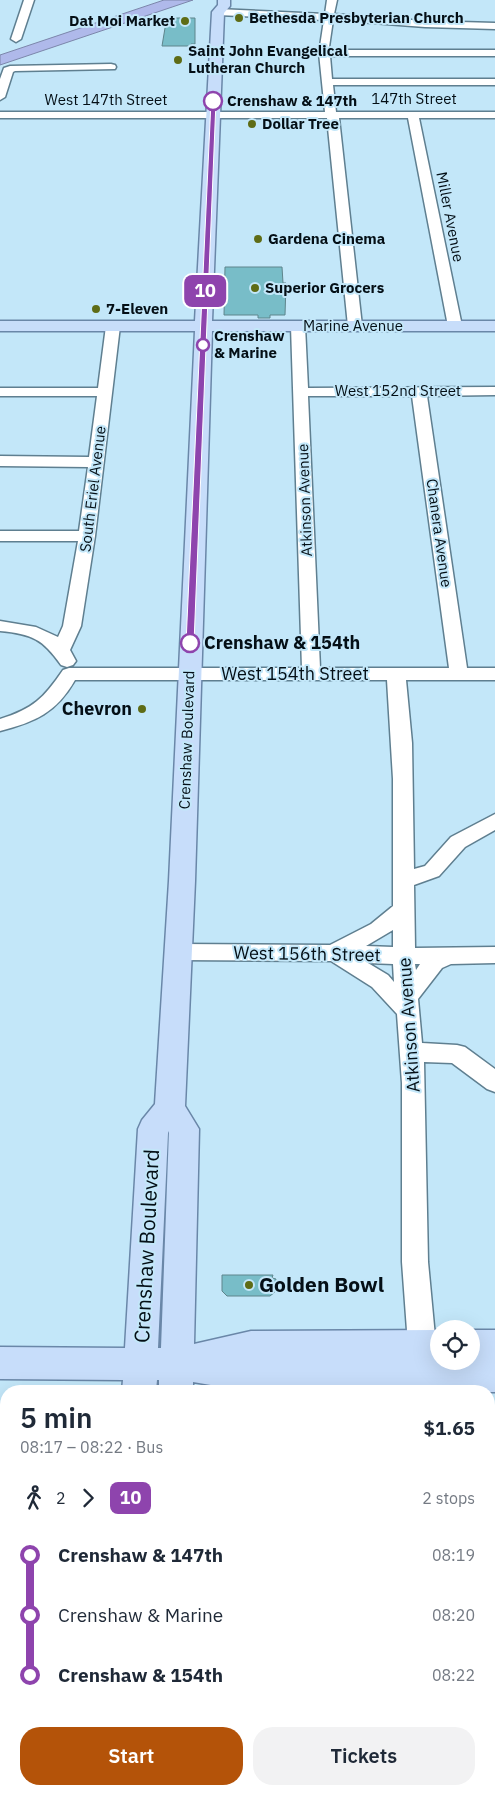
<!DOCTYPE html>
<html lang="en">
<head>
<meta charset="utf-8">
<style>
	body { margin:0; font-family:"IBM Plex Sans",sans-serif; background:#f2f2f3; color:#1f2937; height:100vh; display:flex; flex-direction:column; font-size:19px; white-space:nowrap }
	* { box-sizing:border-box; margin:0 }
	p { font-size:16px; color:#747a83 }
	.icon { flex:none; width:28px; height:28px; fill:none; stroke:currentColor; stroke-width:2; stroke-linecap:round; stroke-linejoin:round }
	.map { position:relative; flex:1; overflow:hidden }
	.side { position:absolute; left:0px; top:1385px; width:495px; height:410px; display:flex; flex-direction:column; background:#fff; border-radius:20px 20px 0 0; box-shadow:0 5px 20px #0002 }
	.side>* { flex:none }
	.badge { padding:0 10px; border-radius:8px; font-size:18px; line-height:32px }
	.controls { position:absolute; left:430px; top:1320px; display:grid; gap:10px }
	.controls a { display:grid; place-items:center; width:50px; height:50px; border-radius:50%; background:#fff; box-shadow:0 5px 20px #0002; font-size:25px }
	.map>.badge { position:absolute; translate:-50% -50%; box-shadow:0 0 0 2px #fff }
	.legs { display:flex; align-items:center; gap:8px; height:55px; padding:0 20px; font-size:16px }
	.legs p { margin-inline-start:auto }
	.headline { display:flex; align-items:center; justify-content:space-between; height:85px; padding:0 20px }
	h1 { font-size:28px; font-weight:600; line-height:38px }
	.button { display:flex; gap:10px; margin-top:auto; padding:10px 20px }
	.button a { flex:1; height:58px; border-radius:20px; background:#b45309; color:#fff; font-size:20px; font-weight:600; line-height:58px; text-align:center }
	.button a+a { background:#f2f2f3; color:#1f2937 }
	ul { padding:0 20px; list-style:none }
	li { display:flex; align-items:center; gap:18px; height:60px; font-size:19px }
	li i { display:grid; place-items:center; width:8px; height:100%; margin:0 6px; background:currentColor }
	li i::after { content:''; width:12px; height:12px; margin:-6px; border:4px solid; border-radius:50%; background:#fff }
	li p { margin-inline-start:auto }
	li:first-child i { background:linear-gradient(#0000 50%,currentColor 0) }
	li:last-child i { background:linear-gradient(currentColor 50%,#0000 0) }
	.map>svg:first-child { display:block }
</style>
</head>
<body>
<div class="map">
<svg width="495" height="1795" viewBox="0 0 495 1795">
	<rect width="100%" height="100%" fill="#c3e7f9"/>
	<!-- green -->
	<path fill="#97c1d7" d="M 0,1438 L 6,1438 L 6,1789 L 32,1789 L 31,1795 L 0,1795 Z"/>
	<!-- water -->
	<path fill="#afb9ea" stroke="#7c86aa" d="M 164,0 L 193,0 L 0,65 L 0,55 Z"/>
	<!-- building -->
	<path fill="#78bdc8" stroke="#5e858c" d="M 176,18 L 195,18 L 195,44 L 191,44 L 191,46 L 162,46 L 166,22 L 174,22 L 174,19 Z
		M 225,267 L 282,267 L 283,283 L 286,283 L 285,315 L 270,315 L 270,318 L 258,318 L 258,315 L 224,315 Z
		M 222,1275 L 273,1275 L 272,1278 L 276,1279 L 275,1292 L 270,1296 L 227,1296 L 222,1291 Z"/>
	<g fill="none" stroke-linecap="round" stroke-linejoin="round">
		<!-- minor casing -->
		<g stroke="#5f7f90" stroke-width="3">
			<path id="minor" d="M 24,0 L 34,0 L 21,39 L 16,42 L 11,39 Z
				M 327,0 L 337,0 L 334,14 L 425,21 L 495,23 L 495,29 L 425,27 L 333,20 L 329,47 L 329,50 L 495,50 L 495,56 L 330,56 L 332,79 L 495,79 L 495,85 L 333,85 L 336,112 L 495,112 L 495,118 L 419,118 L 462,326 L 460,329 L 455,330 L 448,326 L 408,118 L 339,118 L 362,326 L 355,330 L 348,326 L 327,118 L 0,118 L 0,112 L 325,112 L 319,53 L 324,20 L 218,15 L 213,12 L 218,9 L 325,14 Z
				M 111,64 L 115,65 L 116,67 L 115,69 L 15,71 L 13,72 L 5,97 L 0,100 L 0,79 L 4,68 L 10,66 Z
				M 113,322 L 120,326 L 95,536 L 81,626 L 70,650 L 76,661 L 73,665 L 67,667 L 61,665 C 43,639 32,634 0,631 L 0,621 L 36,627 L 58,637 L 63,626 L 78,541 L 0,541 L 0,531 L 79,531 L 88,467 L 0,466 L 0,456 L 89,457 L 97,396 L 0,396 L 0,388 L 98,388 L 106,326 Z
				M 298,322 L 305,326 L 308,388 L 495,387 L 495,395 L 427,396 L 467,668 L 495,668 L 495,680 L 406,680 L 412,743 L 414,869 L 425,866 L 451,837 L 495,814 L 495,830 L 465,847 L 439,876 L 414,885 L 415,948 L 495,947 L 495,963 L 451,964 L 442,968 L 418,999 L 422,1043 L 457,1045 L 465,1047 L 495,1069 L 495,1092 L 487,1089 L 452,1063 L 424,1062 L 428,1262 L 437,1358 L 433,1367 L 423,1371 L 413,1367 L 409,1358 L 402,1262 L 402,1083 L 397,1014 L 372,987 L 331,961 L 179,960 L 171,958 L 168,952 L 171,946 L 179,944 L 330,945 L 371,924 L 393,906 L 393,779 L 387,680 L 75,680 C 56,713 35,722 0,731 L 0,719 C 33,709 44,698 63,670 L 69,668 L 302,668 L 291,326 ZM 308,396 L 412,396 L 449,668 L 320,668 ZM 393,930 L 393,947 L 366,946 ZM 368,963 L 393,964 L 394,982 L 388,975 ZM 415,964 L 420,964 L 416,970 Z"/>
		</g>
		<!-- major casing -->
		<g stroke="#6a87a8" stroke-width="3">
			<path id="major" d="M 218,0 L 230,0 L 230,6 L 224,13 L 212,321 L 495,321 L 495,331 L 212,331 L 195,881 L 185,1106 L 199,1129 L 194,1344 L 251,1331 L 439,1330 L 439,1361 L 471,1361 L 471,1330 L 495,1330 L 495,1392 L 246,1391 L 193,1382 L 193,1391 L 159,1391 L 159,1380 L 157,1380 L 156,1391 L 122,1391 L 123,1380 L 0,1379 L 0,1347 L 125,1348 L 138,1129 L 142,1120 L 155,1104 L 169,881 L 195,331 L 0,331 L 0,321 L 195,321 L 212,12 L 218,5 ZM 169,1131 L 161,1348 L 158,1348 L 168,1133 Z
				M 125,1789 L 165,1789 L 165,1795 L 125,1795 Z"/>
		</g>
		<!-- minor -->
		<use href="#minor" fill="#fff" fill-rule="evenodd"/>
		<!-- major -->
		<use href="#major" fill="#c7ddfa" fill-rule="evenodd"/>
	</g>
	<!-- line-1 -->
	<path fill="#8e44ad" stroke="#fff" d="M 213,100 L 216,101 L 194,643 L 190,645 L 186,643 L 211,101 Z"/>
	<!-- markers -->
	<g fill="#5e6c16" stroke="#c3e7f9" stroke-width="2">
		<circle cx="239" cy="18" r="5"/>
		<circle cx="185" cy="21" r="5"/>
		<circle cx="178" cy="60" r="5"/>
		<circle cx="252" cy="124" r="5"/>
		<circle cx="258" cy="239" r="5"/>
		<circle cx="255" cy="288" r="5"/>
		<circle cx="96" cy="309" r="5"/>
		<circle cx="142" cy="709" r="5"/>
		<circle cx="249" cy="1285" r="5"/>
	</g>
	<g fill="#fff" stroke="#8e44ad" stroke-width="2.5">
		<circle cx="213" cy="101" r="9"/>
		<circle cx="203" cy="345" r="6"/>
		<circle cx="190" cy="643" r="9"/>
	</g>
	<g text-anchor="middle" stroke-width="4" stroke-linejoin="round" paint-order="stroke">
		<!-- far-poi labels -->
		<g font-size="15" font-weight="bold" fill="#040f16" stroke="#c3e7f9" text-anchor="start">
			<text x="249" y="23">Bethesda Presbyterian Church</text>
			<text x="175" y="26" text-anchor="end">Dat Moi Market</text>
			<text x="188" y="56">Saint John Evangelical<tspan x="188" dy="17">Lutheran Church</tspan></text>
			<text x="262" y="129">Dollar Tree</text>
			<text x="268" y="244">Gardena Cinema</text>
			<text x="265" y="293">Superior Grocers</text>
			<text x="106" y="314">7-Eleven</text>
		</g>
		<!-- far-street labels -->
		<g font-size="15" fill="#040f16" stroke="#c3e7f9">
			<text x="414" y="104">147th Street</text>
			<text x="106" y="105">West 147th Street</text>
			<text transform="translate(450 217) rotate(79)" y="5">Miller Avenue</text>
			<text x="353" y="331">Marine Avenue</text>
			<text x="398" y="396">West 152nd Street</text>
			<text transform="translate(93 489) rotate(-83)" y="5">South Eriel Avenue</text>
			<text transform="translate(305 500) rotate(-92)" y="5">Atkinson Avenue</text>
			<text transform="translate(439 533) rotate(82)" y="5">Chanera Avenue</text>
			<text transform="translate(187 740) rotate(-88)" y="5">Crenshaw Boulevard</text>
		</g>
		<!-- far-stop labels -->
		<g font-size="15" font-weight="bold" fill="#040f16" stroke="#c3e7f9" text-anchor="start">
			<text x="227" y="106">Crenshaw &amp; 147th</text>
			<text x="214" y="341">Crenshaw<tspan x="214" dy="17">&amp; Marine</tspan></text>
		</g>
		<!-- stop labels -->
		<g font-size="18" font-weight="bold" fill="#040f16" stroke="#c3e7f9" text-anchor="start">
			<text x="204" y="649">Crenshaw &amp; 154th</text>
		</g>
		<!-- street labels -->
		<g font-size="18" fill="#040f16" stroke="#c3e7f9">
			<text x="295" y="680">West 154th Street</text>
			<text transform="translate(307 954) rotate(1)" y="6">West 156th Street</text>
			<text transform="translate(409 1025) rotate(-94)" y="6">Atkinson Avenue</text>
		</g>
		<!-- poi labels -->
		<g font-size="18" font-weight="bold" fill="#040f16" stroke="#c3e7f9" text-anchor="end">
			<text x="132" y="715">Chevron</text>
		</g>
		<!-- near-street labels -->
		<g font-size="21" fill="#040f16" stroke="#c3e7f9">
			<text transform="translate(147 1246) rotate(-87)" y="7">Crenshaw Boulevard</text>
		</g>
		<!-- near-poi labels -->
		<g font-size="21" font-weight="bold" fill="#040f16" stroke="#c3e7f9" text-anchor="start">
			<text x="259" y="1292">Golden Bowl</text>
		</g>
	</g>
</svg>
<div class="controls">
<a><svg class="icon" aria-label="locate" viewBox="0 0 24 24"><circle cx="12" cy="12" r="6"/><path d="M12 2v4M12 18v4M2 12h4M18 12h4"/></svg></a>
</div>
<b class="badge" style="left:205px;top:291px;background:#8e44ad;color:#fff">10</b>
<section class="side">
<div class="headline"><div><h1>5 min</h1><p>08:17 – 08:22 · Bus</p></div><b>$1.65</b></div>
<div class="legs"><svg class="icon" aria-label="walk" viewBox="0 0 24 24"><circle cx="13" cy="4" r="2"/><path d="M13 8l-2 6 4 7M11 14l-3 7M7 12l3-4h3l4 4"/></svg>2<svg class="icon" aria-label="forward" viewBox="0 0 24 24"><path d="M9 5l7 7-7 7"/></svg><b class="badge" style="background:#8e44ad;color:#fff">10</b><p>2 stops</p></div>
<ul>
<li><i style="color:#8e44ad"></i><b>Crenshaw &amp; 147th</b><p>08:19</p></li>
<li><i style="color:#8e44ad"></i><span>Crenshaw &amp; Marine</span><p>08:20</p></li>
<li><i style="color:#8e44ad"></i><b>Crenshaw &amp; 154th</b><p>08:22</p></li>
</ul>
<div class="button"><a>Start</a><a>Tickets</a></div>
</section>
</div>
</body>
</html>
